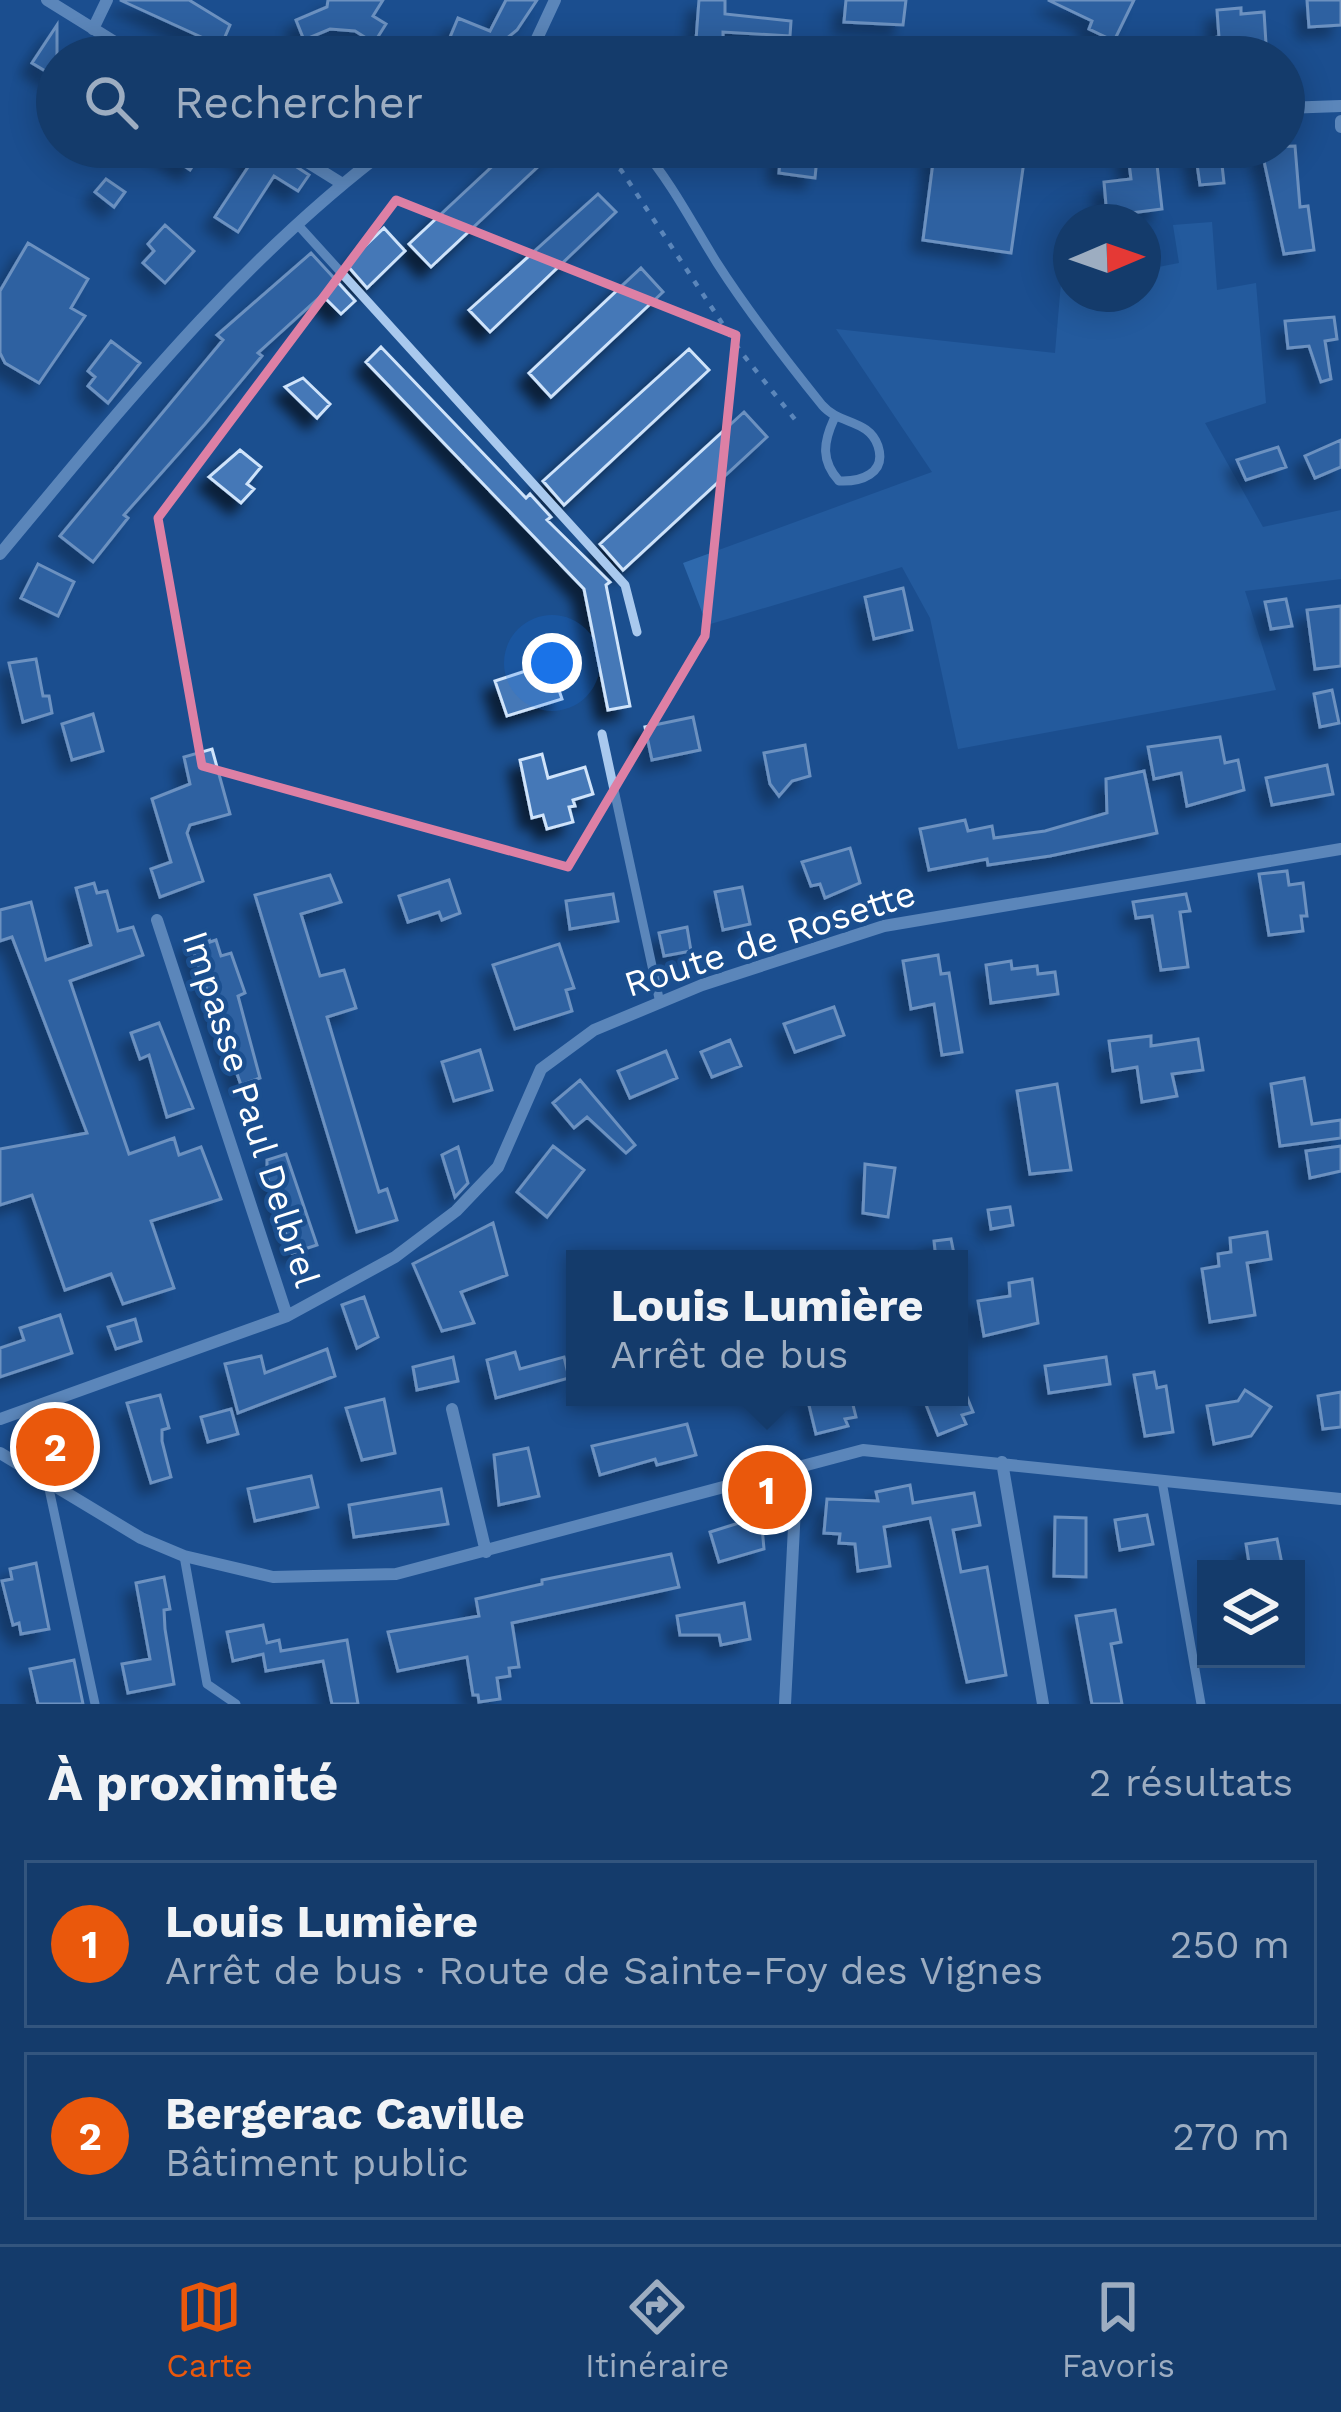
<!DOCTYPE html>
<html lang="fr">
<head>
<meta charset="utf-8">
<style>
  body { margin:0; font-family:"Work Sans",sans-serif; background:#1d4271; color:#f1f3f6 }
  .controls { position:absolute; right:36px; bottom:36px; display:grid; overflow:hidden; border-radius:0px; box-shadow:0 6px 30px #0003 }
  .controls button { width:108px; height:108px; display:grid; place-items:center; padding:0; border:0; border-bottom:3px solid #33557e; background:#143b6b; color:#f1f3f6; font:60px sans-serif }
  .compass { position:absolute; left:1053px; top:204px; width:108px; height:108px; border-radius:50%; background:#143b6b; box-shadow:0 6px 30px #0003; rotate:88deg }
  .you { position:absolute; left:552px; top:663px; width:42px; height:42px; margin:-30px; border:9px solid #fff; border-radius:50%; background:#1a73e8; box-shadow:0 0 0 18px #1a73e833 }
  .badge { display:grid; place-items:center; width:78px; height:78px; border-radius:50%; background:#ea580c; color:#fff; font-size:39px; font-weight:700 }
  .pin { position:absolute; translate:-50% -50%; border:6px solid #fff; box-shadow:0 3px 12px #0006 }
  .popup { position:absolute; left:566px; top:1250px; width:402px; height:156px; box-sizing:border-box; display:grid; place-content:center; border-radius:0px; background:#143b6b; filter:drop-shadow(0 3px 9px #0005); font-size:39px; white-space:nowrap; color:#9dadc1 }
  .popup b { font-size:45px; color:#f1f3f6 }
  .popup::after { content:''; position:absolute; left:50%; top:100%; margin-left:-24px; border:24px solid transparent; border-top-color:#143b6b }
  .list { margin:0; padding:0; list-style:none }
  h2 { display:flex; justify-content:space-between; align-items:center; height:156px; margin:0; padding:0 48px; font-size:51px }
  h2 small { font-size:39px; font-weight:400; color:#9dadc1 }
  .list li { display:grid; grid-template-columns:78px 1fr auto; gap:36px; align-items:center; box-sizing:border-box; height:168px; margin:0 24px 24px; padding:0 24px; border:3px solid #33557e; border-radius:0px }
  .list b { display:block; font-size:45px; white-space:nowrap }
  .list p { margin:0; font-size:39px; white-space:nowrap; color:#9dadc1 }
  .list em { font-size:39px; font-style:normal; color:#9dadc1 }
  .icon { flex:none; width:66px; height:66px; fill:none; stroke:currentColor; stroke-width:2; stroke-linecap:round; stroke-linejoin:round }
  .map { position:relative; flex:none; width:1341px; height:1704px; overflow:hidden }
  .search { position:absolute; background:#143b6b; box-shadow:0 6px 30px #0003; left:36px; right:36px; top:36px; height:132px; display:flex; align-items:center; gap:30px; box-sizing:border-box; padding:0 42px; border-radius:66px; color:#9dadc1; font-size:45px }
  .sheet { height:540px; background:#143b6b }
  nav { display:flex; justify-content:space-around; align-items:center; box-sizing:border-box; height:168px; border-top:3px solid #33557e; background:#143b6b; font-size:33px; color:#9dadc1 }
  nav a { display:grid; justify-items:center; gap:6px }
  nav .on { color:#ea580c }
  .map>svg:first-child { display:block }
  .green { fill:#2e69ad }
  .building { fill:#4478b7; stroke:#cfe3fa; stroke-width:3; filter:url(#shadow) }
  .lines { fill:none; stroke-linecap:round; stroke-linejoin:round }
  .path { stroke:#a9c9ee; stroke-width:4.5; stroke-dasharray:6 9; stroke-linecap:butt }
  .lane { stroke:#a9c9ee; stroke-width:9 }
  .street { stroke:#a9c9ee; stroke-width:12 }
  .marked { fill:none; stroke:#dd80a5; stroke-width:9; stroke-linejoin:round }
  .labels { text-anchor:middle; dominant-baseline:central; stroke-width:9; stroke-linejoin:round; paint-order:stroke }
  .street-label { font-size:36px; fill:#fff; stroke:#1b4f8f }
</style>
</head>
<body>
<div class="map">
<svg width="1341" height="1704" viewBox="0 0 1341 1704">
  <defs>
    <filter id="shadow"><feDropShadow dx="-11" dy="11" stdDeviation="6" flood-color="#0009"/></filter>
  </defs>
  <rect width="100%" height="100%" fill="#1b4f8f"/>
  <path class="green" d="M1212,222L1217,290L1256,283L1266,403L1205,423L1263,527L1341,510V579L1245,591L1276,690L958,749L930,618L902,567L707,625L683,563L932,472L836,329L1055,353L1061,283L1071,282V294H1143V270L1179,263L1173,225Z"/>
  <path class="building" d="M120,0H189L230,25L221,46Z
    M328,0H383L373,16L386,24L374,43L355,31L330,29L304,40L296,20L327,7Z
    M506,0H537L517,30L484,57L446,47L458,18L490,31Z
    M699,0H725V14L791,21L790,36L723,32V42L696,40Z
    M846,0H906L903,25L844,22Z
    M1048,0H1134L1114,41L1089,29L1092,21Z
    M1307,0H1341V25L1309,27Z
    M1241,8V14L1264,12L1266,44L1223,48L1224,57H1206L1204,39L1219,37L1217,10Z
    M57,25V78L32,63Z
    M1295,146L1300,207L1308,206L1314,250L1284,254L1261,147Z
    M157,147H205L190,170Z
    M231,147H266L309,175L298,191L274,176L238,232L215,217L252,161Z
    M513,147H559L431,267L409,244Z
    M781,147H818L815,178L779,173Z
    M935,147H1026L1011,253L923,240Z
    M1127,147H1155L1162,209L1107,216L1104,182L1131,179Z
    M1220,147L1224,183L1200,185L1195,150Z
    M106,179L125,192L114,207L95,192Z
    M598,194L616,212L490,332L469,310Z
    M165,225L194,251L165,283L143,263L154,251L148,244Z
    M384,228L405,251L367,288L346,264Z
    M28,243L88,279L71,308L85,316L39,383L5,363L0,353V291Z
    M311,253L355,301L341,314L322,295L258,353L262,356L205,424L124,515L128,518L93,562L60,536L223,340L217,335Z
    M641,268L663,292L551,397L529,373Z
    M1334,317L1337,339L1325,341L1331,379L1321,382L1309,346L1288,348L1285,321Z
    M111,341L140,363L108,403L88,386L95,377L88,371Z
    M381,347L526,498L530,494L551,517L547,520L610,582L606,585L630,706L608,710L584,589L366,362Z
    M689,349L709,370L564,505L543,481Z
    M303,378L330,404L317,418L285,387Z
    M744,412L767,437L623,570L600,544Z
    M1341,440V467L1315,478L1305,456Z
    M1278,447L1286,467L1246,480L1237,460Z
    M240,450L261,467L247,484L254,489L241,503L209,477Z
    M38,564L74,582L58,616L21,598Z
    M903,588L912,630L874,639L865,597Z
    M1286,599L1292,626L1271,629L1265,602Z
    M1341,606V666L1315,669L1307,610Z
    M36,659L43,696H49L52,713L23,722L9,663Z
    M550,663L562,699L507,716L495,681Z
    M1332,690L1339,723L1320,727L1314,694Z
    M93,714L103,751L72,760L62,724Z
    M693,717L700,750L652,760L645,727Z
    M1220,737L1225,763L1238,760L1244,790L1187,806L1181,773L1154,779L1148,747Z
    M805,745L810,776L792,781L779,796L770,784L764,753Z
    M212,749L230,814L190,825L187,833L203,881L160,897L151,869L171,862L152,799L190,784L184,757Z
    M542,754L548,778L585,767L593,794L573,800L575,806L569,807L573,822L547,829L543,815L532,818L520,760Z
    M1327,765L1333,794L1272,805L1266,778Z
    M1144,771L1157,833L1050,856L988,865L987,859L929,870L920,829L965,820L968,831L992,826L994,838L1045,831L1107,813L1106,779Z
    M850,848L860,883L825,898L820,884L811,886L802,862Z
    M1287,871L1289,885L1303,883L1307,916H1301L1303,931L1269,935L1259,874Z
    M330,875L341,902L301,914L320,976L344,970L356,1008L327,1017L379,1192L387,1189L397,1220L357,1232L255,895Z
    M449,880L460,913L442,920L439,912L408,922L399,896Z
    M94,883L97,893L107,891L118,931L133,927L143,955L70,981L129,1154L174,1138L179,1155L201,1147L221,1199L151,1221L174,1288L123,1304L111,1274L65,1290L32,1195L0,1205V1149L87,1133L12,937L0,941V910L31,902L46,960L91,945L76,888Z
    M742,887L750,924L723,930L715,892Z
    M613,894L618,921L570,929L566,901Z
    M1186,894L1190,911L1180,912L1188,967L1161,970L1152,916L1136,918L1133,902Z
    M687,927L691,951L664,956L659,933Z
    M208,936L210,942L216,940L221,956L231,953L245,993L238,996L260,1078L241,1085L190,942Z
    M559,944L574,988L566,990L572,1011L515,1029L493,965Z
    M938,955L941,974L949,973L962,1052L942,1055L934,1004L911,1009L903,961Z
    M1011,961L1012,969L1037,966L1038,974L1055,972L1058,994L991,1003L986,965Z
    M834,1007L844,1035L795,1052L784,1024Z
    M159,1023L193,1108L167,1117L149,1055L140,1059L131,1033Z
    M1151,1036V1046L1198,1039L1203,1070L1172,1074L1177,1096L1142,1102L1137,1067L1113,1071L1109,1041Z
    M730,1040L741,1066L712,1077L701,1052Z
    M480,1050L492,1090L454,1101L442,1062Z
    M666,1051L677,1078L630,1098L618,1071Z
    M1304,1078L1312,1124L1341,1120V1138L1280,1146L1271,1084Z
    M580,1080L635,1145L626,1153L587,1117L574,1128L553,1103Z
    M1057,1084L1071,1170L1030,1174L1017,1091Z
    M553,1146L584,1170L547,1217L517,1192Z
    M1341,1146V1171L1310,1178L1306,1151Z
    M458,1147L468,1183L455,1197L442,1155Z
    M286,1154L317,1245L292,1253L267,1176V1160Z
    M865,1164L895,1168L888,1217L863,1213Z
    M1010,1207L1013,1225L991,1229L988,1210Z
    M493,1223L507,1275L461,1292L474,1323L442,1331L413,1264Z
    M1267,1232L1271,1259L1247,1263L1255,1315L1210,1322L1202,1269L1219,1266L1218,1254L1231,1252L1230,1238Z
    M951,1239L955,1259H936L934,1241Z
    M1032,1279L1038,1323L984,1336L978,1301L1010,1296L1009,1283Z
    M364,1297L378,1337L357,1348L342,1305Z
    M60,1315L72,1353L0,1377V1348L24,1340L20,1328Z
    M135,1319L141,1341L116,1349L108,1327Z
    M327,1349L335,1376L238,1413L225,1364L261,1356L265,1373Z
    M515,1352L520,1369L564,1357L569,1378L496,1398L487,1360Z
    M453,1357L458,1381L417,1390L413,1367Z
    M1106,1357L1110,1384L1049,1393L1045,1366Z
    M1154,1372L1157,1388L1166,1386L1173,1432L1145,1436L1134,1375Z
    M1245,1390L1271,1407L1251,1436L1214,1444L1207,1406L1238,1401Z
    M1341,1392V1427L1323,1429L1318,1396Z
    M160,1395L169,1428L162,1430V1441L171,1477L151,1483L127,1403Z
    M807,1397H851L856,1417L845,1419L848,1426L816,1434Z
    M923,1397H967L973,1412L962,1415L966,1424L938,1435Z
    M384,1399L395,1453L362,1460L346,1408Z
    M231,1409L238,1434L208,1442L201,1417Z
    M34,1424L75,1432L85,1467L44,1461V1454L30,1452Z
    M687,1424L696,1455L657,1465L655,1459L600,1475L592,1446Z
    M528,1448L539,1496L499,1505L494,1455Z
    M311,1476L318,1507L255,1521L248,1489Z
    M910,1485L913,1503L974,1493L980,1525L953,1530L961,1572L987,1567L1006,1675L967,1682L930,1518L884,1527L890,1566L858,1571L855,1544L839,1543L840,1534L824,1533L827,1499L878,1501L876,1492Z
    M441,1489L448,1524L354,1537L349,1505Z
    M1147,1515L1153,1544L1120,1550L1115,1520Z
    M761,1516L764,1549L719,1562L710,1532Z
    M1055,1517L1086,1518V1577L1054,1576Z
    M1277,1539L1283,1569H1250L1246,1544Z
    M671,1554L679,1587L512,1623L519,1667L509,1668L510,1676L497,1678L500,1699L479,1702L478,1695H473L467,1657L398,1671L388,1632L479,1616L476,1599L542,1584V1580Z
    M36,1563L49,1629L21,1634L19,1623L13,1625L2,1581L12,1579L10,1569Z
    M164,1577L170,1609L164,1610L165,1629L174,1684L128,1693L122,1664L150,1659L136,1583Z
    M744,1603L750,1639L721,1645L719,1635H680L677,1616Z
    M1115,1610L1121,1642L1111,1644L1122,1704H1092L1076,1616Z
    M263,1625L267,1643L279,1640L281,1651L347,1640L358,1704H332L323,1661L266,1671L263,1654L233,1661L227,1632Z
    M74,1660L83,1704H38L30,1669Z"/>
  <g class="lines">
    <path class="path" d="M580,147L621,170L741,352L797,422"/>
    <path class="lane" d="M641,147C672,183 692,223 717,263C749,313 785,359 822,405C839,425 869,419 878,446C887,474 860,482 839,481C821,461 823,443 834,419
      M298,225L625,585L637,632
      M602,734L660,1003
      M1162,1481L1201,1704
      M48,1484L95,1704
      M184,1556L207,1684L236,1704"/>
    <path class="street" d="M47,0L139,57
      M93,29L107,0
      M534,45L718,57
      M534,45L555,0
      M514,57L534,45
      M1284,108L1341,106
      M1341,121V127
      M283,147L341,183
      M0,554C121,409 238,261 390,147
      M157,920L287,1316
      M452,1409L486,1552
      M0,1419L287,1316L395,1257L456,1211L498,1167L541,1069L594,1030L702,985L884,926L1341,849
      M0,1453L141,1538L184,1556L273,1577L396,1574L863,1450L1341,1499
      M1002,1462L1043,1704
      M785,1704L797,1468"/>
  </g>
  <path d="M0 0H1341V1704H0ZM396,200L736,335L705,636L568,867L202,766L158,518Z" fill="#1b4f8f" fill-opacity=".55" fill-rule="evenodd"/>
  <path class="marked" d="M396,200L736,335L705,636L568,867L202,766L158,518Z"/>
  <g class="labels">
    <g class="street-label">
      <text transform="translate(770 939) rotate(-18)">Route de Rosette</text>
      <text transform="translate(251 1109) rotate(72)">Impasse Paul Delbrel</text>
    </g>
  </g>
</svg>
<div class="controls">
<button><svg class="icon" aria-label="layers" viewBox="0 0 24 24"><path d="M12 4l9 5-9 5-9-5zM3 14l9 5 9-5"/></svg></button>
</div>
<svg class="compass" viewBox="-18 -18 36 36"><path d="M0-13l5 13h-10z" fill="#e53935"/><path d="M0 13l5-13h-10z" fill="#9dadc1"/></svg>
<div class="you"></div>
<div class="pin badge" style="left:767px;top:1490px">1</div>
<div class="popup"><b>Louis Lumière</b>Arrêt de bus</div>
<div class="pin badge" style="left:55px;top:1447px">2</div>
<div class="search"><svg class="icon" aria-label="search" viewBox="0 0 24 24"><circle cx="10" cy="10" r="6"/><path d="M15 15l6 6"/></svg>Rechercher</div>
</div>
<section class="sheet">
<h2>À proximité<small>2 résultats</small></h2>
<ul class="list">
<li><span class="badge">1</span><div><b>Louis Lumière</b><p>Arrêt de bus · Route de Sainte-Foy des Vignes</p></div><em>250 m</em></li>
<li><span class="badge">2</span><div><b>Bergerac Caville</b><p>Bâtiment public</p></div><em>270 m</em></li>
</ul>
</section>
<nav>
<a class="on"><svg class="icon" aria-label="map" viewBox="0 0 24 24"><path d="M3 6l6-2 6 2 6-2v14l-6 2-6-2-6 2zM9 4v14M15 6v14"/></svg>Carte</a>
<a><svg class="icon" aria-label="directions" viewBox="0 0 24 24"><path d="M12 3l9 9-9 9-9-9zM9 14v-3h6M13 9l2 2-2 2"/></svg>Itinéraire</a>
<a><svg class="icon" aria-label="saved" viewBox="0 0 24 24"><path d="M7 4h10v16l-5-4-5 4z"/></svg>Favoris</a>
</nav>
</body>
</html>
